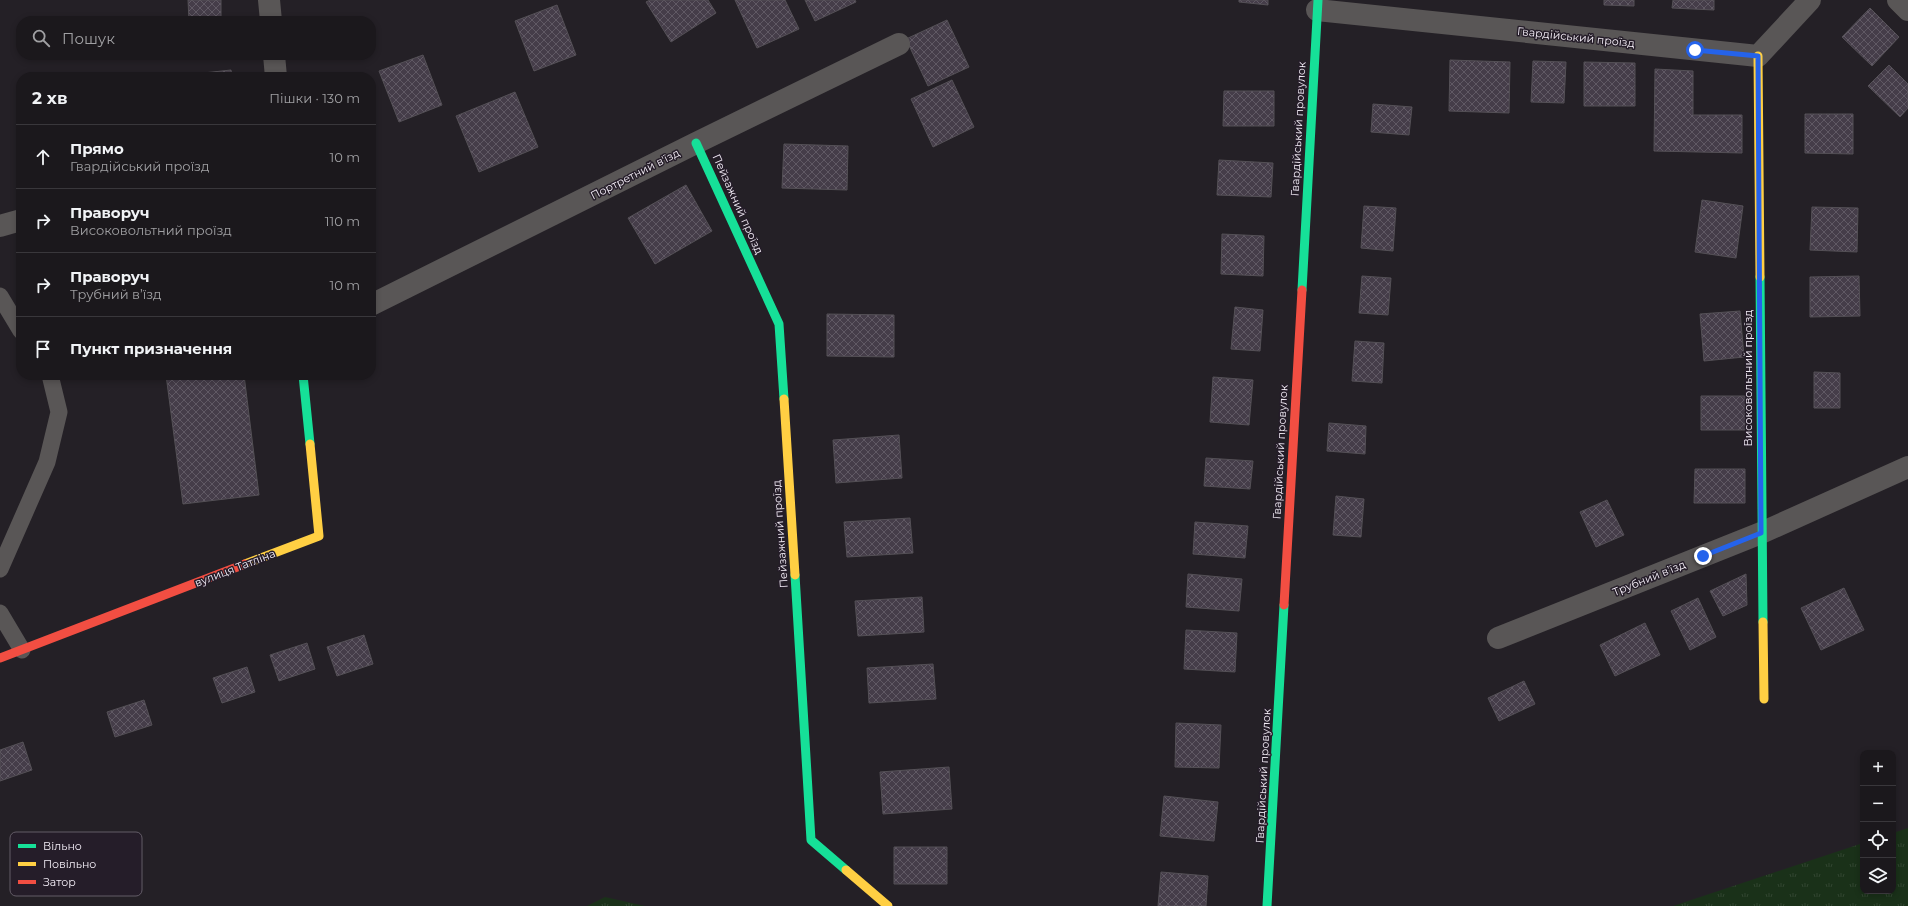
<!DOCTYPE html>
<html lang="uk">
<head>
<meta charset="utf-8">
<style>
  body { margin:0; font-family:Montserrat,sans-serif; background:#242125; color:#f1f3f6 }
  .controls { position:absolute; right:12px; bottom:12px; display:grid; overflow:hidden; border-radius:8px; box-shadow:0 2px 6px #0003 }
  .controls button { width:36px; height:36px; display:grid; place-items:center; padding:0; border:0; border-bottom:1px solid #39373b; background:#1b181c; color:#f1f3f6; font:20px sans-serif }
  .stop { position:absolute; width:12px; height:12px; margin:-9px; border:3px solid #2563eb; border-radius:50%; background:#fff }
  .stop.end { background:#2563eb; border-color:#fff; box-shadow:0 1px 4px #0008 }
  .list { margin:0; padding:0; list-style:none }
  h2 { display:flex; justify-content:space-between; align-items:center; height:52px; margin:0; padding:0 16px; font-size:17px }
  h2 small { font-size:13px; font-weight:400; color:#a0a0a3 }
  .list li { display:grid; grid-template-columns:26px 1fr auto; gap:12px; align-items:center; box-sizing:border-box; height:64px; padding:0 16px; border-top:1px solid #39373b }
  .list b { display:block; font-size:15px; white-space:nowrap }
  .list p { margin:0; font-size:13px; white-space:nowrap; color:#a0a0a3 }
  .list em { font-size:13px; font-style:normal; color:#a0a0a3 }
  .icon { flex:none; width:22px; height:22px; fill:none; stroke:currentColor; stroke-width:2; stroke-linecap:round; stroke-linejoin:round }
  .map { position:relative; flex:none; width:1908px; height:906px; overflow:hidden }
  .search { position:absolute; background:#1b181c; box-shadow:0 2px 6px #0003; left:16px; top:16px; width:360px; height:44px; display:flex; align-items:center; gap:10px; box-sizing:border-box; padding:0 14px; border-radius:16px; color:#a0a0a3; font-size:15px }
  .panel { position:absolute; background:#1b181c; box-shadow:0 2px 6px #0003; left:16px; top:72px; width:360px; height:308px; border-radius:16px }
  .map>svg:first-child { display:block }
  .grass { fill:url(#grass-tufts) }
  .building { fill:url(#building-cross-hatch); stroke:#545056 }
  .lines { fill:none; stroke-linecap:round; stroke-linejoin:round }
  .lane { stroke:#595656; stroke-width:17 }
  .street { stroke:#595656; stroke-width:22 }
  .fast { stroke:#16e098; stroke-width:9 }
  .slow { stroke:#ffcf43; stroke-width:9 }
  .jam { stroke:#f24e42; stroke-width:9 }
  .route { stroke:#2563eb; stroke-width:5 }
  .labels { text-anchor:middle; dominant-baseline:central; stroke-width:3; stroke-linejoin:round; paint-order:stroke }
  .street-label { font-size:11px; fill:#f5eff8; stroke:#251d29 }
  .key { fill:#251d29; stroke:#635c67; stroke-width:1 }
  .key-label { font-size:11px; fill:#f5eff8 }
</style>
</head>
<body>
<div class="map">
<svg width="1908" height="906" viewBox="0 0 1908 906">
  <defs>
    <pattern id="grass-tufts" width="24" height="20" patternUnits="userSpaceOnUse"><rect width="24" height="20" fill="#1a3119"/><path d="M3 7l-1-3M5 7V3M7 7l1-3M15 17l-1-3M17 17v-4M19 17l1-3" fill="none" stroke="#314530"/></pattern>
    <pattern id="building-cross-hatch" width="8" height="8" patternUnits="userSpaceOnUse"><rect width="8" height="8" fill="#453d49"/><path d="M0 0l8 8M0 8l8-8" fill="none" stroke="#605964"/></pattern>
  </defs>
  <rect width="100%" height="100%" fill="#242026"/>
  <path class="grass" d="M1908,828V906H1673L1863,843V891H1893V833Z
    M605,897L645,906H587Z"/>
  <path class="building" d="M188,0H221V21H189Z
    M650,0H708L716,13L671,42L646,2Z
    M735,0H785L799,29L757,48Z
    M805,0H855L856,2L815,21Z
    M1239,0H1268V5L1239,2Z
    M1604,0H1634V6L1604,5Z
    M1673,0H1714V10L1672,8Z
    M557,5L576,55L534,71L515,21Z
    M1870,8L1899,37L1872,66L1842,37Z
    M947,20L969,67L928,86L906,39Z
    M423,55L442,105L399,122L379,71Z
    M1450,60L1510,62L1509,113L1449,111Z
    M1533,61L1566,62L1564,103L1531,102Z
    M1584,62L1635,63V106H1584Z
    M1889,65L1908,84V108L1900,117L1868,86Z
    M1655,69L1693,71V115H1742V153L1654,151Z
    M231,70L232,77H194V74Z
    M952,80L974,127L933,147L911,99Z
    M1224,91H1274V126H1223Z
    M515,92L538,147L479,172L456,116Z
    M1373,104L1412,107L1409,135L1371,132Z
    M1805,114H1853V154L1805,153Z
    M784,144L848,146L847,190L782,188Z
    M1219,160L1273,163L1271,197L1217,195Z
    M686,185L712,231L655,264L628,218Z
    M1702,200L1743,206L1736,258L1695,252Z
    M1364,206L1396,208L1393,251L1361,248Z
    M1812,207L1858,208L1857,252L1810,250Z
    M1222,234L1264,236L1263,276L1221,274Z
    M1362,276L1391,278L1388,315L1359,313Z
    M1859,276L1860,316L1810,317V277Z
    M1235,307L1263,310L1260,351L1231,349Z
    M1740,311L1744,357L1704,361L1700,314Z
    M827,314L894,315V357L827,356Z
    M1355,341L1384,343L1382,383L1352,381Z
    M1814,372L1840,373V408H1814Z
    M166,375H244L259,495L183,504Z
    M1213,377L1253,380L1249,425L1210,422Z
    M1701,396H1745V430H1701Z
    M1329,423L1366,426L1365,454L1327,451Z
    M899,435L902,478L836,483L833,440Z
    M1206,458L1253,461L1250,489L1204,486Z
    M1695,469H1745V503H1694Z
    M1336,496L1364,499L1361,537L1333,535Z
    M1607,500L1624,535L1596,547L1580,512Z
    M910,518L913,553L847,557L844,522Z
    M1195,522L1248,526L1245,558L1193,554Z
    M1188,574L1242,579L1239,611L1186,607Z
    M1746,574L1747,605L1723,616L1710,591Z
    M1844,588L1864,630L1821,650L1801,608Z
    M922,597L924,632L858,636L855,601Z
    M1698,598L1716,637L1690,650L1671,611Z
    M1645,623L1660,655L1615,676L1600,645Z
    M1186,630L1237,633L1235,672L1184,669Z
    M364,635L373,664L337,676L327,647Z
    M307,643L315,669L279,681L270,655Z
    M933,664L936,699L869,703L867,668Z
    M247,667L255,692L222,703L213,678Z
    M1524,681L1535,704L1499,721L1488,698Z
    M144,700L152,725L115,737L107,712Z
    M1176,723L1221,725L1219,768L1175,767Z
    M23,742L32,770L0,781V750Z
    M949,767L952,809L883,814L880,772Z
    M1164,796L1218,802L1214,841L1160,836Z
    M894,847H947V884H894Z
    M1161,872L1208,876L1206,906H1158Z"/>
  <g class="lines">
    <path class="lane" d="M0,296L21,331
      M0,569L47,462L59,412L50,375
      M0,613L22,650"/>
    <path class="street" d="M269,0L271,21
      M1898,0L1908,10
      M1317,10L1758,56L1810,0
      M274,55L276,77
      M0,226L21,220
      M371,305L696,143L899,44
      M1498,638L1761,533L1908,467"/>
    <path class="fast" d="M696,143L779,324L784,399
      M1760,277L1763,622
      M1302,290L1318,0
      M303,375L310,444
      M795,575L811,840L846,870
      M1267,906L1284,605"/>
    <path class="slow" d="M1758,56L1760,277
      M784,399L795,575
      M245,564L319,536L310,444
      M1763,622L1764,699
      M846,870L888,906"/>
    <path class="jam" d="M1284,605L1302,290
      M0,658L245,564"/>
  </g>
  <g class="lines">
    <path class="route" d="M1695,50L1758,56L1761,533L1703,556"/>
  </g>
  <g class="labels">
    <g class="street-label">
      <text transform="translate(1576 37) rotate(6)">Гвардійський проїзд</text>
      <text transform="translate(1298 129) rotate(-87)">Гвардійський провулок</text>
      <text transform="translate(635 174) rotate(-27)">Портретний в'їзд</text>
      <text transform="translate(738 204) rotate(66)">Пейзажний проїзд</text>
      <text transform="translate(1748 378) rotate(-90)">Високовольтний проїзд</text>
      <text transform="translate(1280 452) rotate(-87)">Гвардійський провулок</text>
      <text transform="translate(780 534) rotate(-94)">Пейзажний проїзд</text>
      <text transform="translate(235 568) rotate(-21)">вулиця Татліна</text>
      <text transform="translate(1649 578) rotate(-22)">Трубний в’їзд</text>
      <text transform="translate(1263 776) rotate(-87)">Гвардійський провулок</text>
    </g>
  </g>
  <rect x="10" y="832" width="132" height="64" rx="6" class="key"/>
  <rect x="18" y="844" width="18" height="4" fill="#16e098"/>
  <rect x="18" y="862" width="18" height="4" fill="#ffcf43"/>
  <rect x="18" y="880" width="18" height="4" fill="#f24e42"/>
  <g class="key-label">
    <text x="43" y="850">Вільно</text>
    <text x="43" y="868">Повільно</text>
    <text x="43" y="886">Затор</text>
  </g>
</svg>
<div class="controls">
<button>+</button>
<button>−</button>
<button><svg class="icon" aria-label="locate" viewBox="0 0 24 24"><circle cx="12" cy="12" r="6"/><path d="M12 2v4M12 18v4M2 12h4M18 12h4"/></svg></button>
<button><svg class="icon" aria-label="layers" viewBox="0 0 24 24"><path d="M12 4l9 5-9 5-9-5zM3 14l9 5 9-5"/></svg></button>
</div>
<div class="stop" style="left:1695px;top:50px"></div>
<div class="stop end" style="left:1703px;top:556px"></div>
<div class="search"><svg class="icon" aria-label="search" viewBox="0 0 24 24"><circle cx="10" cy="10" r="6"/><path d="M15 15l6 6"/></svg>Пошук</div>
<section class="panel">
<h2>2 хв<small>Пішки · 130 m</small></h2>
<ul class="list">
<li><svg class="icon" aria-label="ahead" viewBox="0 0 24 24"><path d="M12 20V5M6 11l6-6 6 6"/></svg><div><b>Прямо</b><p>Гвардійський проїзд</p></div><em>10 m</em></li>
<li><svg class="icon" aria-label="right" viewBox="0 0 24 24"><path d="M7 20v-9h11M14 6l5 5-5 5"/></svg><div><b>Праворуч</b><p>Високовольтний проїзд</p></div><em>110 m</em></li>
<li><svg class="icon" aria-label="right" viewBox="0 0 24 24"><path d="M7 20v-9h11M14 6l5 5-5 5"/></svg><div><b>Праворуч</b><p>Трубний в’їзд</p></div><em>10 m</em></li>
<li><svg class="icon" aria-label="arrive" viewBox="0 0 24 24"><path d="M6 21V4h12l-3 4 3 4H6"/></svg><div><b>Пункт призначення</b></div></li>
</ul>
</section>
</div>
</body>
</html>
